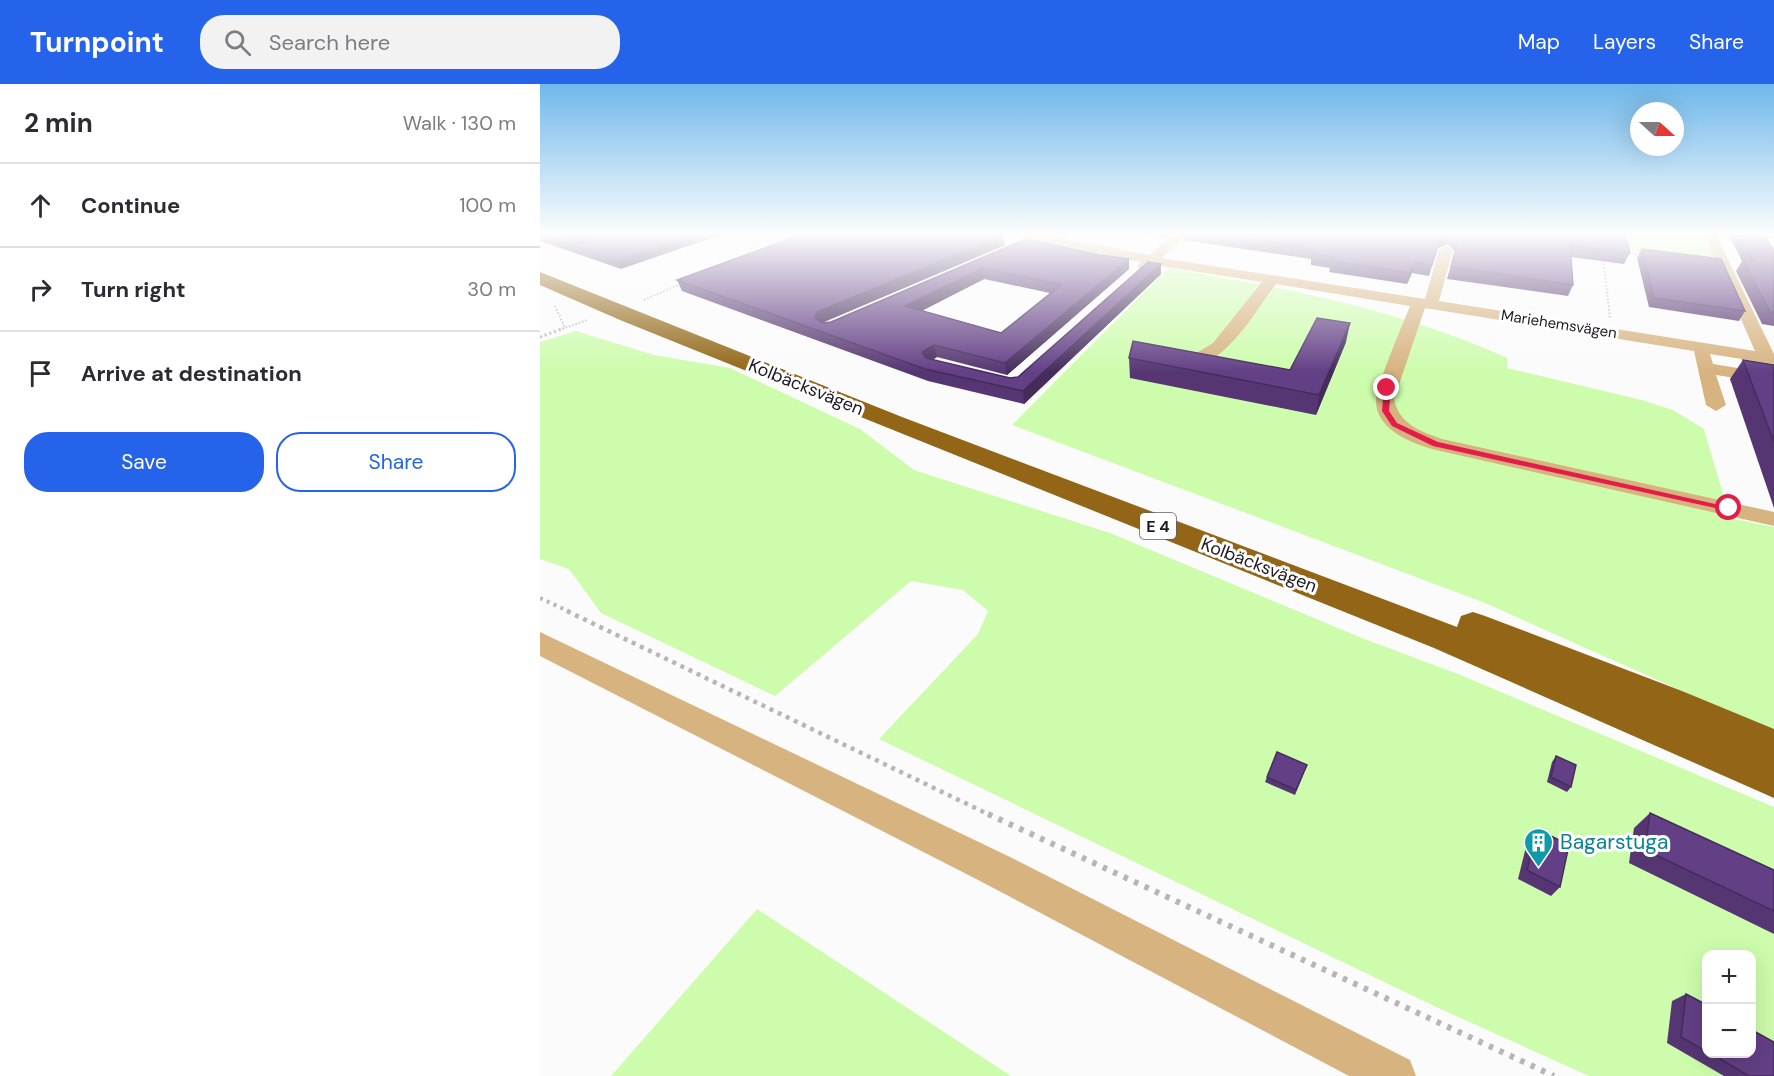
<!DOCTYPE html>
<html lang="en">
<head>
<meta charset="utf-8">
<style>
  body { margin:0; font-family:"DM Sans",sans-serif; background:#f2f2f3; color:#2b2b33 }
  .controls { position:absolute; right:18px; bottom:18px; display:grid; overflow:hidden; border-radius:12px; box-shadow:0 6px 24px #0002 }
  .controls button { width:54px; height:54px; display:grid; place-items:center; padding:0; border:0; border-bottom:2px solid #e1e1e2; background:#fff; color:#2b2b33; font:30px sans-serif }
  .compass { position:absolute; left:1090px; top:18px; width:54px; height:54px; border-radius:50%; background:#fff; box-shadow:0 6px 24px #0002; rotate:111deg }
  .stop { position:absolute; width:18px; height:18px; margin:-14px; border:4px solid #e11d48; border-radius:50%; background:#fff }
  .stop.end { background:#e11d48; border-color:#fff; box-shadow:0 2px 6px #0008 }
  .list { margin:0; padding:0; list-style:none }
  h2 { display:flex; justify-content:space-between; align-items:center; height:78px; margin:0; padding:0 24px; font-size:26px }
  h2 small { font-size:20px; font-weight:400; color:#7c7c81 }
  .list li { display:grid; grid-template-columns:39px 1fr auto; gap:18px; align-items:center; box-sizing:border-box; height:84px; padding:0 24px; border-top:2px solid #e1e1e2 }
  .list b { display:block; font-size:22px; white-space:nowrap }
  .list em { font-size:20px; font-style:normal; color:#7c7c81 }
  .actions { display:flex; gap:12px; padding:18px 24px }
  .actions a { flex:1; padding:14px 0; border:2px solid #2563eb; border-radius:24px; text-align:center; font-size:21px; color:#2563eb }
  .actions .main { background:#2563eb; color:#fff }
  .icon { flex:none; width:33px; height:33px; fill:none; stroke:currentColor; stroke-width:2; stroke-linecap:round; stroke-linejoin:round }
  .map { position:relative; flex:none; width:1234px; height:992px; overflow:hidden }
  header { display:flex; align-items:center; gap:36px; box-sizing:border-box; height:84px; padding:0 30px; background:#2563eb; color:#fff }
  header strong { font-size:28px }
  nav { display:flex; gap:33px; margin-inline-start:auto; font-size:21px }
  .search { width:420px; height:54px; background:#f2f2f3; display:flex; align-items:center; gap:15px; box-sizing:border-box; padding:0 21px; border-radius:24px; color:#7c7c81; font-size:22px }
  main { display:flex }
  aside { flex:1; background:#fff }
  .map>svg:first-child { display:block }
  .green { fill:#cdfcac; fill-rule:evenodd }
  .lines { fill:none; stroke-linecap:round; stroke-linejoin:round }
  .path-far4 { stroke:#b7b5b8; stroke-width:2; stroke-dasharray:1.5 2; stroke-linecap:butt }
  .path-far3 { stroke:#b7b5b8; stroke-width:3; stroke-dasharray:2 3; stroke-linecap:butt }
  .path-far2 { stroke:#b7b5b8; stroke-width:4; stroke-dasharray:3 4.5; stroke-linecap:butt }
  .path-far1 { stroke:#b7b5b8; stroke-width:4.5; stroke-dasharray:4 5; stroke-linecap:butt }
  .path { stroke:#b7b5b8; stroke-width:6; stroke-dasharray:4.5 7; stroke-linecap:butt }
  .minor { fill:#d7b380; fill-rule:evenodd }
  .highway { fill:#926616; fill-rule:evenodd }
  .wall { fill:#553672; fill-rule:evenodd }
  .shaded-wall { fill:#452c5d }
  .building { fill:#633f85; stroke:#452c5d; stroke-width:1.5; fill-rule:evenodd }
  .route { fill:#e11d48 }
  .labels { text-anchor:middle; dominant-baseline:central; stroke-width:6; stroke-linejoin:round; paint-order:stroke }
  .far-street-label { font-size:15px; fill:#1d1923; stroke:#fff }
  .shield { fill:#fff; stroke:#615e65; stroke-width:1.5 }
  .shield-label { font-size:16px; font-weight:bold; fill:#1d1923 }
  .street-label { font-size:18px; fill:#1d1923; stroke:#fff }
  .near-culture-label { font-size:21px; fill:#0d838f; stroke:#fff; text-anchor:start }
</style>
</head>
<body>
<header>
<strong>Turnpoint</strong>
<div class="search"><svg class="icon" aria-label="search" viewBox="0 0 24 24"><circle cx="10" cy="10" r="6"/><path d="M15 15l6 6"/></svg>Search here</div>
<nav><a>Map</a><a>Layers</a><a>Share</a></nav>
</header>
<main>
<aside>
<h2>2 min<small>Walk · 130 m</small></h2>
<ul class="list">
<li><svg class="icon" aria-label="ahead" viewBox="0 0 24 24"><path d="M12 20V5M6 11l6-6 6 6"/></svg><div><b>Continue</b></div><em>100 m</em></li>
<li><svg class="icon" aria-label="right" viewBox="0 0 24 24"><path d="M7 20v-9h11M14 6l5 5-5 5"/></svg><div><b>Turn right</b></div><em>30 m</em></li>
<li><svg class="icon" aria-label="arrive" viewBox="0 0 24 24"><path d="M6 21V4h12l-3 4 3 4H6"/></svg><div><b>Arrive at destination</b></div></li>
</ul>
<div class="actions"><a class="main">Save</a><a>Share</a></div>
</aside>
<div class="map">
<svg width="1234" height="992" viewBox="0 0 1234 992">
  <rect width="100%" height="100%" fill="#fbfbfb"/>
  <path class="green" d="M1081,149H1150L1165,156L1174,177L1085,166Z
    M628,184C744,204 859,225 967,274V284L1102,316L1133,326L1164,345L1190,434L1234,443V648L945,519L472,341Z
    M36,247L114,271L190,284L320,345L374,386L570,449L822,554L918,590L1234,723V992H1049L894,922L339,655L438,550L448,527L423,506L371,497L235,612L61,529L29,485L0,475V258ZM1166,870H1212V970H1166Z
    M217,825L471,992H71Z"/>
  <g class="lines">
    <path class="path-far4" d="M1222,152L1234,154
      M1085,169L1102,171
      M204,173L217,158L232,149
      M1063,173L1070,234
      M104,216L142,199
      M15,222L25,244
      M19,246L47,236"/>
    <path class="path-far3" d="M0,253L24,244"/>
    <path class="path-far2" d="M0,514L30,528"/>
    <path class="path-far1" d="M27,527L452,732"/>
    <path class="path" d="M448,730L1014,992"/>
    <path class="minor" d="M472,149H496L609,171L635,149H648L622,174L885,215L899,166L906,162L913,166L899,217L1215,267L1163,149H1175L1234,270V280L1170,270L1173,280L1234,290V300L1176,291L1186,321L1176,327L1166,321L1154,267L885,224L854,315C859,340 880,347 902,355L1234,428V442L896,366C873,360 836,346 836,317C836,302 863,240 870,222L736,200C711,232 681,294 631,282L628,278L631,274L655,270L673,259L722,198L615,181L604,187L597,183L601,178L478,153Z
      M0,548L468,772L870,976L876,992H809L442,798L0,572Z"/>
    <path class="highway" d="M0,188L362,333L917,543L921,532L933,528L945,532L1142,607L1234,645V714L894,564L80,236L0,201Z"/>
  </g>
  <path class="wall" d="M0,149H64L43,158L68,149L81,185L0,157Z
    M594,149H632L626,154Z
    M644,149H1085L1090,169L1084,180L1031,173L1033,201L1028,212L907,195L915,167L907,160L897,165L889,192L872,189L867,200L789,188L790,184L771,181V175L644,156Z
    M1188,149H1223L1234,167V242L1222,240L1196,187L1202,177Z
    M486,155L560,171L589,175V185L467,291L397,273L392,276L470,294L478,293L621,180V190L484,320L388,297L142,207L137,196L465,161L282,239H283L291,238ZM444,195L510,209L461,249L381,227Z
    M1102,165L1205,227L1199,237L1109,223L1097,174Z
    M806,258L776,331L590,294L589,274L750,286Z
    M1203,276L1234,281V424L1190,295Z
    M1016,672L1031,703L1027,708L1007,698L1012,678Z
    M767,681L755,711L725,698L727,693Z
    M1110,729L1234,786V850L1089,779L1094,744Z
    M997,745L1020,803L1011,812L978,795L988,755Z
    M1146,910L1167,921V969H1212L1234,992H1184L1127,959L1132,917Z"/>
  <path class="shaded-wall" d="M42,149H64L35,162L30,154Z
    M160,149H186L81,185L77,177Z
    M626,149H632L626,154Z
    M910,149L907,160L897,165L889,192L900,155Z
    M463,151L465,161L281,239L275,234L277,228Z
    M589,175V185L467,291L465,279Z
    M874,178L872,189L867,200L870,189Z
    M621,180V190L484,320L483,307Z
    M443,184L444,195L368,234L365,222Z
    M810,239L806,258L776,331L779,311Z
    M394,261L397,273L385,280L382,268Z"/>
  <path class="building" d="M0,149H42L30,154L40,159L68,149H160L77,177L0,150Z
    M266,149H454L463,151L277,228L275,234L283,239L291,238L486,155L560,171L589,175L465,279L394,261L382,268L386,274L470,294L478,293L608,178L621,180L483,307L385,285L137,196ZM443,184L521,201L461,249L365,222Z
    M668,149H1085L1090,169L1030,161L1033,201L911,183L918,156L910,149L900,155L892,181L874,178L870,189L791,177L794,173L772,170L776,165Z
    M1199,149H1223L1234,167V229L1230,228L1202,175L1214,177Z
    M1102,165L1181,175L1205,227L1114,214Z
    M777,234L810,239L779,311L589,274L593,257L750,286Z
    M1203,276L1234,281V358Z
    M737,668L767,681L756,706L727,693Z
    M1016,672L1036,681L1031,703L1011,693Z
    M1110,729L1234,786V827L1105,766Z
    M997,745L1029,761L1020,803L987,786Z
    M1146,910L1167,921V968L1141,953Z
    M1212,946L1234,958V992H1209L1170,969H1212Z"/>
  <linearGradient id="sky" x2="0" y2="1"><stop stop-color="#6fb8eb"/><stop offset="0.52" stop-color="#fdfdfd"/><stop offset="1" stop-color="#fdfdfd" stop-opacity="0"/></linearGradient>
  <rect width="1234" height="288" fill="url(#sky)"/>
  <path class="route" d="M847,302L851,304L849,327L857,339L898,358L1193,424L1189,427L893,362L852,342L842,327L844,304Z"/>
  <defs>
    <symbol id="building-pin" viewBox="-11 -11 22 30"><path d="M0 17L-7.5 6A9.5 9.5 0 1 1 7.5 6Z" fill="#0f9aa8" stroke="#fff"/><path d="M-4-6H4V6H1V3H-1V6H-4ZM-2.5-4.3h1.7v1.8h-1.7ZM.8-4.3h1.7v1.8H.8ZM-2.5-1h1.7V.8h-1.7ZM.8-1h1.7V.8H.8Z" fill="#fff"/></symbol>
  </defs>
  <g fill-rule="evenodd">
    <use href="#building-pin" x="982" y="742" width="33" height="45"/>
  </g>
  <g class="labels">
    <g class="far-street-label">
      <text transform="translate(1019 240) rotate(9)">Mariehemsvägen</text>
    </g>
    <rect class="shield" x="600" y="429" width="36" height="26" rx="4.5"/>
    <g class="shield-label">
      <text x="618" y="442">E 4</text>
    </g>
    <g class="street-label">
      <text transform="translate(266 303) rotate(22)">Kolbäcksvägen</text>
      <text transform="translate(719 481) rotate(21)">Kolbäcksvägen</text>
    </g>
    <g class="near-culture-label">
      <text x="1020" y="758">Bagarstuga</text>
    </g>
  </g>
</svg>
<div class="controls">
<button>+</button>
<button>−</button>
</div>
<svg class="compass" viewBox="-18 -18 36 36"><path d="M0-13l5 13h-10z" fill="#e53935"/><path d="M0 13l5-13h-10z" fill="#7c7c81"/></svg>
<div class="stop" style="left:1189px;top:424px"></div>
<div class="stop end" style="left:847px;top:304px"></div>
</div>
</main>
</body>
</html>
